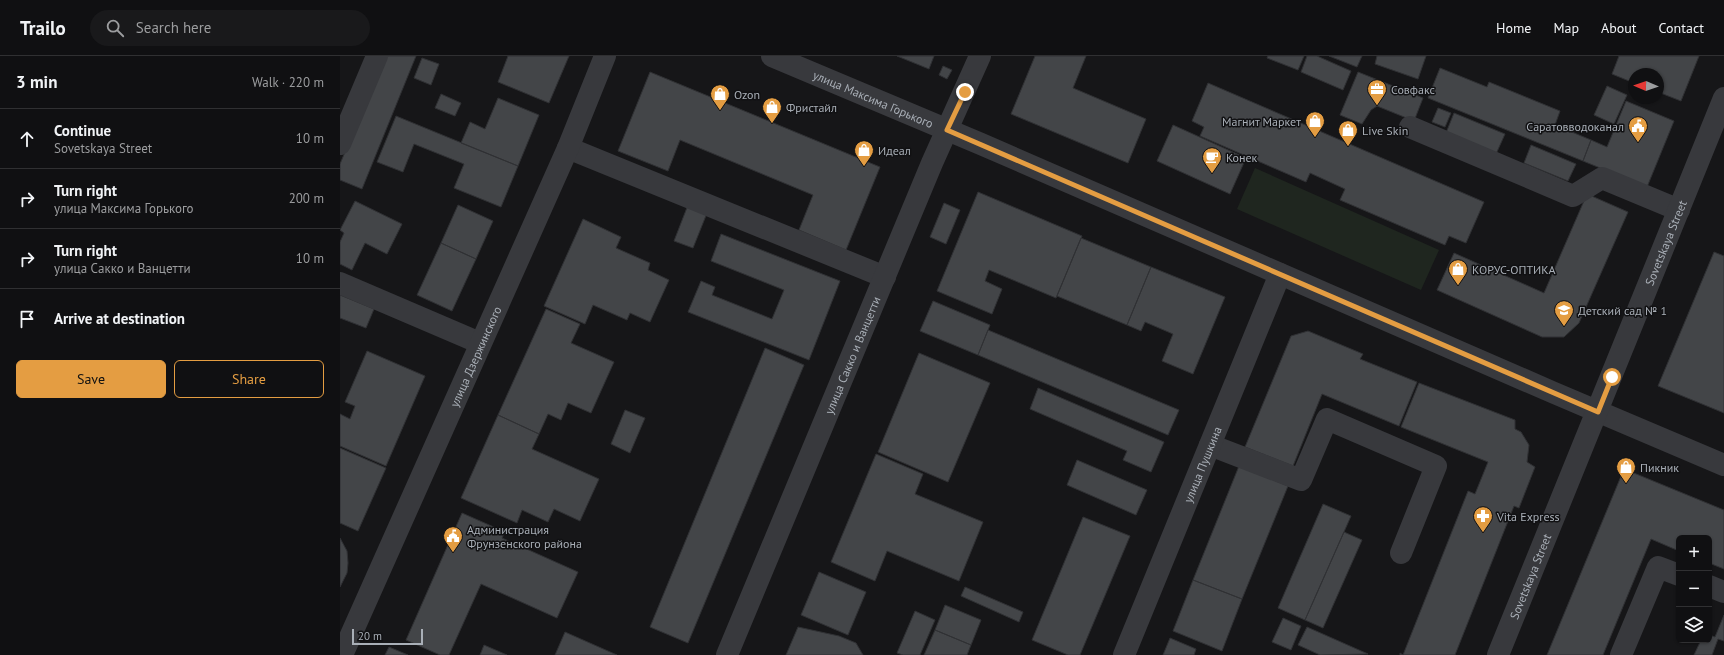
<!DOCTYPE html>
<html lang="en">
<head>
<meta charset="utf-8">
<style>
  body { margin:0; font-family:"PT Sans",sans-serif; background:#19191b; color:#f1f3f6 }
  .controls { position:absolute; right:12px; bottom:12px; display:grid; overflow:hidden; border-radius:6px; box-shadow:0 1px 3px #0004 }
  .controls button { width:36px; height:36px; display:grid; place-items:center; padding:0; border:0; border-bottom:1px solid #303032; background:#101012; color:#f1f3f6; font:20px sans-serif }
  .compass { position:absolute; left:1288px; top:12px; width:36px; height:36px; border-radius:50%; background:#101012; box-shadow:0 1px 3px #0004; rotate:272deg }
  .scale { position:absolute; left:12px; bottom:10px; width:71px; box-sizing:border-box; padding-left:4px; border:2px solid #a9afb7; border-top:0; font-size:11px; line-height:14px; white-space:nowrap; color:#a9afb7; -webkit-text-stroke:3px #111113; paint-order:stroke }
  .stop { position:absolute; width:12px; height:12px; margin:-9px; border:3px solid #e49d42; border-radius:50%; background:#fff }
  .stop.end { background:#e49d42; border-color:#fff; box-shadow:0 1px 4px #0008 }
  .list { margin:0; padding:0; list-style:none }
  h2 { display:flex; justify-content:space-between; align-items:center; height:52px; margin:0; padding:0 16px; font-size:17px }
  h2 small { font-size:13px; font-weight:400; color:#9c9d9f }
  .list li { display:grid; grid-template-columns:26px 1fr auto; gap:12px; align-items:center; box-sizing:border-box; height:60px; padding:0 16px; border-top:1px solid #303032 }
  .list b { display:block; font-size:15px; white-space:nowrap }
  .list p { margin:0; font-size:13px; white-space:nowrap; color:#9c9d9f }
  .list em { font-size:13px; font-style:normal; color:#9c9d9f }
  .actions { display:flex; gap:8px; padding:12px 16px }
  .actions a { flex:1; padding:9px 0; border:1px solid #e49d42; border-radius:6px; text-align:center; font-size:14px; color:#e49d42 }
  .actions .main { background:#e49d42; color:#111 }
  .icon { flex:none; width:22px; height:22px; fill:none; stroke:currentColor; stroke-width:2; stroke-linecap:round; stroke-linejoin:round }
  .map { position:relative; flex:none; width:1384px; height:599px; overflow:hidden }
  header { display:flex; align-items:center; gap:24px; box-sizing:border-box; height:56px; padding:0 20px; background:#101012; border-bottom:1px solid #303032 }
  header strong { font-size:19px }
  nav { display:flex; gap:22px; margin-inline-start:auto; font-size:14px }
  .search { width:280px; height:36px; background:#19191b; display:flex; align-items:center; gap:10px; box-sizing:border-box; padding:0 14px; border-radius:22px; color:#9c9d9f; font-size:15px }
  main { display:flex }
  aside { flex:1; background:#101012 }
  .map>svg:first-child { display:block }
  .green { fill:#1f261f }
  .building { fill:#434548; stroke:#303134 }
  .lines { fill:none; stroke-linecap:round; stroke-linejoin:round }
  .minor { stroke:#38393d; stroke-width:22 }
  .route { stroke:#e49d42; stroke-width:5 }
  .labels { text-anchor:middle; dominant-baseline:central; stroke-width:3; stroke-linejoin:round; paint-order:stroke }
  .poi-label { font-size:12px; fill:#a9afb7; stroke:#111113; text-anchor:start }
  .street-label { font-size:12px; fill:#a9afb7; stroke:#111113 }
</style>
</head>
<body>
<header>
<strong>Trailo</strong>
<div class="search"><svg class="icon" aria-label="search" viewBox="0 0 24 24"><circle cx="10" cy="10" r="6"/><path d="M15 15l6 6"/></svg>Search here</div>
<nav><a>Home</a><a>Map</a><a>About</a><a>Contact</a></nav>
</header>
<main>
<aside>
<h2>3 min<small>Walk · 220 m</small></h2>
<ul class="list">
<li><svg class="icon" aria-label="ahead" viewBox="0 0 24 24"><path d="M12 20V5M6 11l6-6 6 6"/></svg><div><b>Continue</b><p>Sovetskaya Street</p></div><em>10 m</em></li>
<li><svg class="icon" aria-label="right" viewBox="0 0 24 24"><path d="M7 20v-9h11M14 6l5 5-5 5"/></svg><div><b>Turn right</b><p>улица Максима Горького</p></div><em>200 m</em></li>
<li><svg class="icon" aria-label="right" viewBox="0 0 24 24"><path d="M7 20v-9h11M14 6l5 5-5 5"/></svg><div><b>Turn right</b><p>улица Сакко и Ванцетти</p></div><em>10 m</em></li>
<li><svg class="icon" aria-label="arrive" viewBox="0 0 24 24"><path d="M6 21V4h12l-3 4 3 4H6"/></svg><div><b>Arrive at destination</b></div></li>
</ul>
<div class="actions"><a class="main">Save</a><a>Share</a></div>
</aside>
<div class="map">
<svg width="1384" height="599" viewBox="0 0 1384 599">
  <rect width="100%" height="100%" fill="#161618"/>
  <path class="green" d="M915,112L1099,194L1081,234L897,153Z"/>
  <path class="building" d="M45,0H76L22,133L0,124V108Z
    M168,0H229L209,47L158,26Z
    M557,0H594L589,13Z
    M695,0H746L733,32L806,63L788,107L671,58Z
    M928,0H964L958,14L927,2Z
    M967,0H977L1011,15L1003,34L961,16Z
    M989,0H1022L1017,11Z
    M1037,0H1086L1078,23L1035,8Z
    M1279,0H1359L1341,45L1318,36V18H1294V27L1272,18Z
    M82,2L99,8L91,29L74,22Z
    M603,10L612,14L607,23L599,19Z
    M1100,12L1147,31L1149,26L1220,55L1215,69L1251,84L1243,105L1088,42Z
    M310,16L540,111L506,194L459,174L473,139L340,84L328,115L278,95Z
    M1018,16L1083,42L1074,65L1037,50L1031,54L1022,68L1000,59Z
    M868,27L1144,146L1126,187L1109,180L1105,189L1000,144L1005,133L970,117L966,126L860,80L864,71L852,65Z
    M1267,30L1287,39L1274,68L1254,59Z
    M101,38L121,47L115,60L95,52Z
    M158,42L199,59L178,110L121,87L130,66L145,73Z
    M1286,45L1334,65L1307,131L1243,105L1251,84L1267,91Z
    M1098,52L1111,57L1105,71L1092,66Z
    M1114,57L1165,78L1156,98L1106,77Z
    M56,60L178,110L161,151L114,132L124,108L74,88L63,116L37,106Z
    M833,69L906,102L890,138L817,105Z
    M1191,89L1236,108L1228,125L1184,107Z
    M638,136L742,180L716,242L649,214L645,225L662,233L652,258L597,235Z
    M1247,138L1288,156L1239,267L1224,281H1202L1097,234L1114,197L1204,237Z
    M15,145L62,168L47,198L25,187L12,214L0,208V186L4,177L0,174Z
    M604,147L620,154L606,188L590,181Z
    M118,149L153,165L136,203L101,187Z
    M348,149L367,157L353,192L334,185Z
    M243,163L281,181L276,192L310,207L308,214L329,224L310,266L290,257L287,264L253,249L245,268L204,250Z
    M381,178L500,225L469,304L348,256L361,225L375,231L372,239L432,263L444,234L371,205Z
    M741,182L811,211L787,269L717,240Z
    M101,187L136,203L112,255L77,239Z
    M1374,196L1384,200V357L1318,330Z
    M811,211L885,241L853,318L822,305L833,278L805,266L801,275L787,269Z
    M0,239L34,253L26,272L0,262Z
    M593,245L650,269L638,299L580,275Z
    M206,253L240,268L231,287L274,306L251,357L228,347L221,364L208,358L199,378L158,359Z
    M648,274L839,354L828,379L638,299Z
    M968,275L1023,298L1020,303L1077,326L1059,370L982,338L953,410L905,391L951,280Z
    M425,292L464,309L348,587L310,571Z
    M27,295L85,320L46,410L0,390V358L10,363L15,350L5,346Z
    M579,297L650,327L608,426L538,396Z
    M1079,327L1175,364V373L1181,376L1189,389L1187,406L1195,411L1179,452L1174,450L1115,599H1060V597L1063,599L1128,435L1135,438L1148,406L1061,371Z
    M698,332L824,386L811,416L783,404L787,395L690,353Z
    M285,354L305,362L290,397L271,388Z
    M158,359L199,378L192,393L259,423L240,465L214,453L208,466L182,454L177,467L121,442Z
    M0,392L46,412L18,475L0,467Z
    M536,398L583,418L575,438L643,466L619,525L547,495L535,525L491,506Z
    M737,404L807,434L796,459L727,429Z
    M899,410L948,430L902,543L853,524Z
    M1284,413L1384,454V513L1369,507V482H1339V495L1311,483L1263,599H1207Z
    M983,448L1011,460L965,564L938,552Z
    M122,457L165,476L162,482L238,516L217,562L141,528L109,599H100L66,584Z
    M743,461L790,480L740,599H728L692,584Z
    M1004,476L1022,484L983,572L965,564Z
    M0,482L7,495L8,507L7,517L0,531Z
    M479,516L526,536L508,579L461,559Z
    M853,524L902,543L882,595L833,575Z
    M625,531L683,556L679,566L621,540Z
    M605,549L641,564L631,589L595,574Z
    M575,555L595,564L580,599H563L557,597Z
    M1384,559V585L1378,583L1372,599H1354L1361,584H1369V579L1375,581Z
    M943,562L961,570L951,594L932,586Z
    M458,571L499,580L516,587L523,599H446Z
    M967,571L1028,598L980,599L958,589Z
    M595,574L631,589L627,599H584Z
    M225,576L277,599H215Z
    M830,582L856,593L854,599H823Z
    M144,589L167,599H140Z
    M49,591L68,599H45Z"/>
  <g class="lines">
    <g class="minor">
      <path id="s1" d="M432,0L641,88L1212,336L1384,409"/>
      <path d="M1070,71L1233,140L1262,122L1339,154"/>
      <path d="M0,88L37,0"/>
      <path d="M228,92L545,221"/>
      <path d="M0,227L140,287"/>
      <path d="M870,389L961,424L987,363L1096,410L1061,497"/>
      <path d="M1369,530L1384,536"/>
      <path id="s2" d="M2,599L228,92L265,0"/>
      <path id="s3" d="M387,599L592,107L640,0"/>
      <path id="s4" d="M784,599L940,218"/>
      <path id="s5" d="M1158,599L1384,42"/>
      <path d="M1281,599L1318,511L1339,519"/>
    </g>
  </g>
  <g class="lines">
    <path class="route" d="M625,36L607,74L1258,356L1272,321"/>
  </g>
  <defs>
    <symbol id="office-pin" viewBox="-11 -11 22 30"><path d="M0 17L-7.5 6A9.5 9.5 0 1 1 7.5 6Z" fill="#e49d42" stroke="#111113"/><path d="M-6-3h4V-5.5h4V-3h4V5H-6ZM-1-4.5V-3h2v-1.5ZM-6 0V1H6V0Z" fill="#fff"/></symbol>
    <symbol id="shop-pin" viewBox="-11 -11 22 30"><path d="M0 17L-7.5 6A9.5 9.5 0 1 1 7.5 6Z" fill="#e49d42" stroke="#111113"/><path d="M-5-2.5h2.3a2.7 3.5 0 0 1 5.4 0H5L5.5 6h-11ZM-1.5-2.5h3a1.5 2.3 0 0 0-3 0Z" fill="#fff"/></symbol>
    <symbol id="civic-pin" viewBox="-11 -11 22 30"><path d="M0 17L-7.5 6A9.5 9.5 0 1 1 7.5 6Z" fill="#e49d42" stroke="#111113"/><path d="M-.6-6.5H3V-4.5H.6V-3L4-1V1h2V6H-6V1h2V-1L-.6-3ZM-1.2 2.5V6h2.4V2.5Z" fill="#fff"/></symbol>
    <symbol id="cafe-pin" viewBox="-11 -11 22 30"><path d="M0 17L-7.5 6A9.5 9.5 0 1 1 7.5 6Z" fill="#e49d42" stroke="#111113"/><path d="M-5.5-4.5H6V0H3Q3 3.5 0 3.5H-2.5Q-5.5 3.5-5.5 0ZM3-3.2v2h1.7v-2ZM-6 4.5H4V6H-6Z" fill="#fff"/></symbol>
    <symbol id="school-pin" viewBox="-11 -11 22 30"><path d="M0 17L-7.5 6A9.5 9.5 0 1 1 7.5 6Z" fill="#e49d42" stroke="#111113"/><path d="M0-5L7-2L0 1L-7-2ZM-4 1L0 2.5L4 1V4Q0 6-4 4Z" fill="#fff"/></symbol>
    <symbol id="pharmacy-pin" viewBox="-11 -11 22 30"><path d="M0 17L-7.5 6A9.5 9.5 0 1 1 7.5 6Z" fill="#e49d42" stroke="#111113"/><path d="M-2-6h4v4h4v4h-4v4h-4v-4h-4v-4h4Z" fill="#fff"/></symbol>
  </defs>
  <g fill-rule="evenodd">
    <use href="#office-pin" x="1026" y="22" width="22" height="30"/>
    <use href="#shop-pin" x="369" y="27" width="22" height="30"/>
    <use href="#shop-pin" x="421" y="40" width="22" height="30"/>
    <use href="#shop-pin" x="964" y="54" width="22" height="30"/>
    <use href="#civic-pin" x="1287" y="59" width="22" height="30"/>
    <use href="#shop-pin" x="997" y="63" width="22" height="30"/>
    <use href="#shop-pin" x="513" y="83" width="22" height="30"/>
    <use href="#cafe-pin" x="861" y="90" width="22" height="30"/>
    <use href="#shop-pin" x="1107" y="202" width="22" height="30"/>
    <use href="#school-pin" x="1213" y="243" width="22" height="30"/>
    <use href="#shop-pin" x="1275" y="400" width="22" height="30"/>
    <use href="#pharmacy-pin" x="1132" y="449" width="22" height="30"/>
    <use href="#civic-pin" x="102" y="469" width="22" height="30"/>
  </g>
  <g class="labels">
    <g class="poi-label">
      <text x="1051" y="33">Совфакс</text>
      <text x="394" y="38">Ozon</text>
      <text x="446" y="51">Фристайл</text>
      <text x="961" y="65" text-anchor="end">Магнит Маркет</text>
      <text x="1284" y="70" text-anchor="end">Саратовводоканал</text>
      <text x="1022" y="74">Live Skin</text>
      <text x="538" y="94">Идеал</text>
      <text x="886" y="101">Конек</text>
      <text x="1132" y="213">КОРУС-ОПТИКА</text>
      <text x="1238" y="254">Детский сад № 1</text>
      <text x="1300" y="411">Пикник</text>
      <text x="1157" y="460">Vita Express</text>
      <text x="127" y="473">Администрация<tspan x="127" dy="14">Фрунзенского района</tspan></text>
    </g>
    <g class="street-label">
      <text stroke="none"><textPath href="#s1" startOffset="110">улица Максима Горького</textPath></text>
      <text stroke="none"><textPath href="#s5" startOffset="445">Sovetskaya Street</textPath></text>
      <text stroke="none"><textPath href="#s3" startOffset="325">улица Сакко и Ванцетти</textPath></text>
      <text stroke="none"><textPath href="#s2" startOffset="327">улица Дзержинского</textPath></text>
      <text stroke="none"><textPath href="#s4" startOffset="206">улица Пушкина</textPath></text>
      <text stroke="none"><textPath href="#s5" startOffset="85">Sovetskaya Street</textPath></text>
    </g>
  </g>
</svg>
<div class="controls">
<button>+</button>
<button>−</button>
<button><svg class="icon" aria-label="layers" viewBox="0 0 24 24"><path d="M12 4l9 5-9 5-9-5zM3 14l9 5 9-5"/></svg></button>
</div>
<svg class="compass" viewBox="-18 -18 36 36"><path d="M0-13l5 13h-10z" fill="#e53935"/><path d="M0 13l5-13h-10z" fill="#9c9d9f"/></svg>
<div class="scale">20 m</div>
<div class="stop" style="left:1272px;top:321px"></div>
<div class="stop end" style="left:625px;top:36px"></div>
</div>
</main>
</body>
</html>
